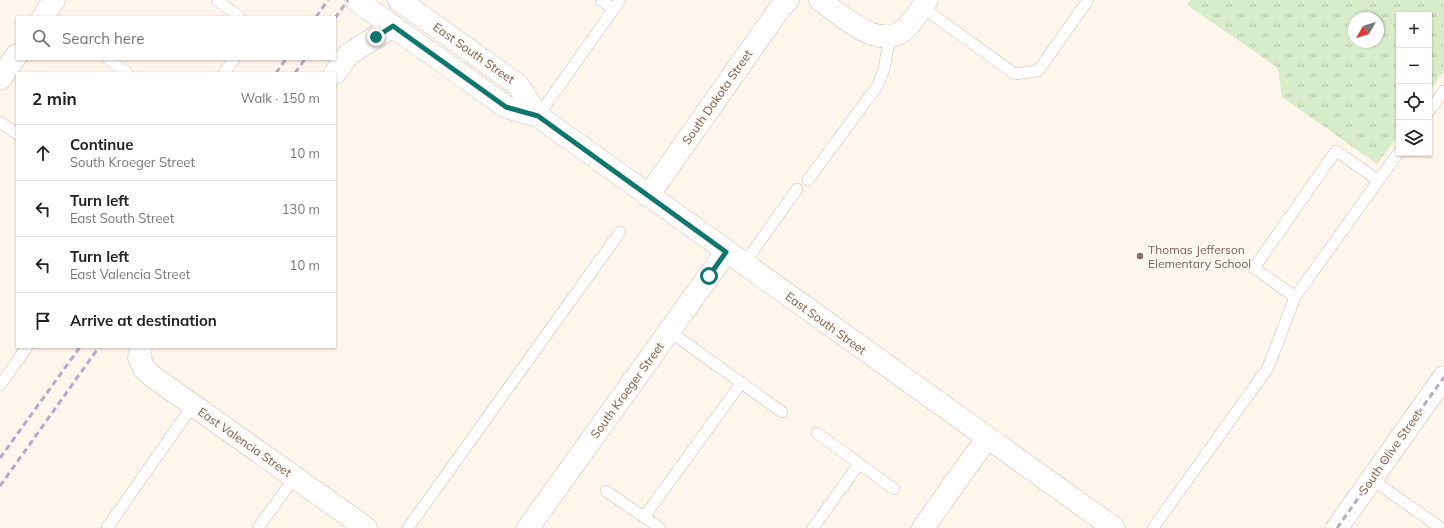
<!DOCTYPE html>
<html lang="en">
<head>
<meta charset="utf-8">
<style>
  body { margin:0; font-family:Mulish,sans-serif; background:#f6f6f6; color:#222 }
  .controls { position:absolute; right:12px; top:12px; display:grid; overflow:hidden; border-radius:0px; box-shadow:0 1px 3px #0004 }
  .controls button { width:36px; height:36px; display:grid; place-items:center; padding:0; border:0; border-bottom:1px solid #e0e0e0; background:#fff; color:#222; font:20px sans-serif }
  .compass { position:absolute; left:1348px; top:12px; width:36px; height:36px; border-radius:50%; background:#fff; box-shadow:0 1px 3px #0004; rotate:231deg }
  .stop { position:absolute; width:12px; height:12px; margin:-9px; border:3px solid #0f766e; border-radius:50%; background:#fff }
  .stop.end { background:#0f766e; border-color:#fff; box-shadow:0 1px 4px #0008 }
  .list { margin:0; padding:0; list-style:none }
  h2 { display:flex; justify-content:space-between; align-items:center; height:52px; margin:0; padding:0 16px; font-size:17px }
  h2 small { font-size:13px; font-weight:400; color:#767676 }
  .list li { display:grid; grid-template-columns:26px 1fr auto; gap:12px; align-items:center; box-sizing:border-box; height:56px; padding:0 16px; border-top:1px solid #e0e0e0 }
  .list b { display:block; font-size:15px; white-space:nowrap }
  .list p { margin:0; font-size:13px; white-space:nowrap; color:#767676 }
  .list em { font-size:13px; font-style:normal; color:#767676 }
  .icon { flex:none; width:22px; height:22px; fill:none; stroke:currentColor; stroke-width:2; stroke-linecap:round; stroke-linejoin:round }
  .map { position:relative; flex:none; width:1444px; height:528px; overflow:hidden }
  .search { position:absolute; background:#fff; box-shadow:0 1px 3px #0004; left:16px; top:16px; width:320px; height:44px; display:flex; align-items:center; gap:10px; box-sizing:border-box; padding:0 14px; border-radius:0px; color:#767676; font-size:15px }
  .panel { position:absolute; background:#fff; box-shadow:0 1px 3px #0004; left:16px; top:72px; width:320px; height:276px; border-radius:0px }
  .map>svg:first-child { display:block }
  .grass { fill:url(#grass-tufts); fill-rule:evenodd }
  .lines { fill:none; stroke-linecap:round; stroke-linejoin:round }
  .service-casing { stroke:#d1beb0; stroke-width:12 }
  .minor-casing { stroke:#d1beb0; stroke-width:23 }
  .tertiary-casing { stroke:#d1beb0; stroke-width:23 }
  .service { stroke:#fff; stroke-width:11 }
  .minor { stroke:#fff; stroke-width:22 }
  .tertiary { stroke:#fff; stroke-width:22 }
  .rail { stroke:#b9a8c9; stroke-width:3; stroke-dasharray:6 4; stroke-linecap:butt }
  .route { stroke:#0f766e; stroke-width:5 }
  .education-dot { fill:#8d6e63; stroke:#fffaf3; stroke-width:1.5 }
  .labels { text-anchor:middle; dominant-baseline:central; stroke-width:3; stroke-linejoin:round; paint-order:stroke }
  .street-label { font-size:12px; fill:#7a5c4d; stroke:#fffaf3 }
  .education-label { font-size:12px; fill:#785e54; stroke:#fffaf3; text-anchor:start }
</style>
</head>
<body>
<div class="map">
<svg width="1444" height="528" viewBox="0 0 1444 528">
  <defs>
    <pattern id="grass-tufts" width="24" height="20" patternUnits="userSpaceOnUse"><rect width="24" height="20" fill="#d8ecc9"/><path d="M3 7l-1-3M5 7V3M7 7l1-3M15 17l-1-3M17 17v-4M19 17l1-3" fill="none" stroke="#b4c2a5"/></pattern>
  </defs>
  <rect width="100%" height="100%" fill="#fdf6ec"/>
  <path class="grass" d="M1190,0H1444V71L1429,92V15H1399V134L1377,164L1282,97L1278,68L1187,5ZM1354,18H1378V42H1354Z"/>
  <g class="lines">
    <defs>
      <path id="service" d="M217,0L240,17
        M601,0L613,9
        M922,7L1015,74L1038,71L1088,0
        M108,59L127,73
        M224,73L234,59
        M1429,111L1444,91
        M538,116L620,0
        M0,122L17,134
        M808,180L878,85L884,69L890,36
        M744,264L797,189
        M1295,297L1254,268L1336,151L1378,180
        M669,331L782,412
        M0,385L27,347
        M817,433L894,489
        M1371,479L1441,528
        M606,491L660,528
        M644,517L742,382
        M107,528L193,405
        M258,528L295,477
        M408,528L620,232
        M813,528L859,464
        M1153,528L1268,368L1295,297L1399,152"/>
      <path id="minor" d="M820,0C842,15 877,51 904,30C913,22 920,10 927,0
        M43,17L54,0
        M335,73L349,54L393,26
        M0,79L17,55
        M648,196L781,7L788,0
        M141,347L139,358L145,370L152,376L366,528
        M528,528L726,252
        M923,528L987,438
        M1337,528L1444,377"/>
      <path id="tertiary" d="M356,0L506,107L538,116L1114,528
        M399,0L518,85L538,116"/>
    </defs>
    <use href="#service" class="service-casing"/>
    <use href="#minor" class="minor-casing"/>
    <use href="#tertiary" class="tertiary-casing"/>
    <use href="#service" class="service"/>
    <use href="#minor" class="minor"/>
    <use href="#tertiary" class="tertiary"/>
    <path class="rail" d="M316,17L328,0
      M335,18L348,0
      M276,73L286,59
      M295,73L305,59
      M0,458L80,347
      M0,486L99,347
      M1337,528L1444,377"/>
  </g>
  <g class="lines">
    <path class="route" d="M376,37L393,26L506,107L538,116L726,252L709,276"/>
  </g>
  <circle class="education-dot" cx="1140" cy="256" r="4"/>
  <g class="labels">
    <g class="street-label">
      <text transform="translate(474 53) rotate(35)">East South Street</text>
      <text transform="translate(717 97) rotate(-55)">South Dakota Street</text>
      <text transform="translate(826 323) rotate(36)">East South Street</text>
      <text transform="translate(627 390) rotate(-54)">South Kroeger Street</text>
      <text transform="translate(245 442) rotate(35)">East Valencia Street</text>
      <text transform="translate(1390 452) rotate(-55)">South Olive Street</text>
    </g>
    <g class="education-label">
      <text x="1148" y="249">Thomas Jefferson<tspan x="1148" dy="14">Elementary School</tspan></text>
    </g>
  </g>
</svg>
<div class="controls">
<button>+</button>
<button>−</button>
<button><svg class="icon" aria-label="locate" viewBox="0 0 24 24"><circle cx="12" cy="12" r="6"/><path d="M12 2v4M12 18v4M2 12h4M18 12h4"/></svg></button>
<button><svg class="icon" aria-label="layers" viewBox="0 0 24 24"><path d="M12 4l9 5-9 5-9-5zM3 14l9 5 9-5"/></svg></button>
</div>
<svg class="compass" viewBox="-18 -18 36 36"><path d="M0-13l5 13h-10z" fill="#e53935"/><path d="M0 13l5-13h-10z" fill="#767676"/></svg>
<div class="stop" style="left:709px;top:276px"></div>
<div class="stop end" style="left:376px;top:37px"></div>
<div class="search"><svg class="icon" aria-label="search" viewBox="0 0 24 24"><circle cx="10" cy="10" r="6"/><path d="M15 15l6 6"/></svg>Search here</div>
<section class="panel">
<h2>2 min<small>Walk · 150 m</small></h2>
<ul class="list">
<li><svg class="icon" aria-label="ahead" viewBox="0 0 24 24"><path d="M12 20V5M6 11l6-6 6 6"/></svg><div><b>Continue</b><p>South Kroeger Street</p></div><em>10 m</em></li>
<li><svg class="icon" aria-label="left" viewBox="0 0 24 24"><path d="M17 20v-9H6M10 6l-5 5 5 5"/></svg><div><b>Turn left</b><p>East South Street</p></div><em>130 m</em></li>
<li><svg class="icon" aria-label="left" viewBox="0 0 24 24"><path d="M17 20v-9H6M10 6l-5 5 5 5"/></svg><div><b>Turn left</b><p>East Valencia Street</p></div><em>10 m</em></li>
<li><svg class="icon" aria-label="arrive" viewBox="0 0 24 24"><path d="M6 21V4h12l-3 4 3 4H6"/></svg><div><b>Arrive at destination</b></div></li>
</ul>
</section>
</div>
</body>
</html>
